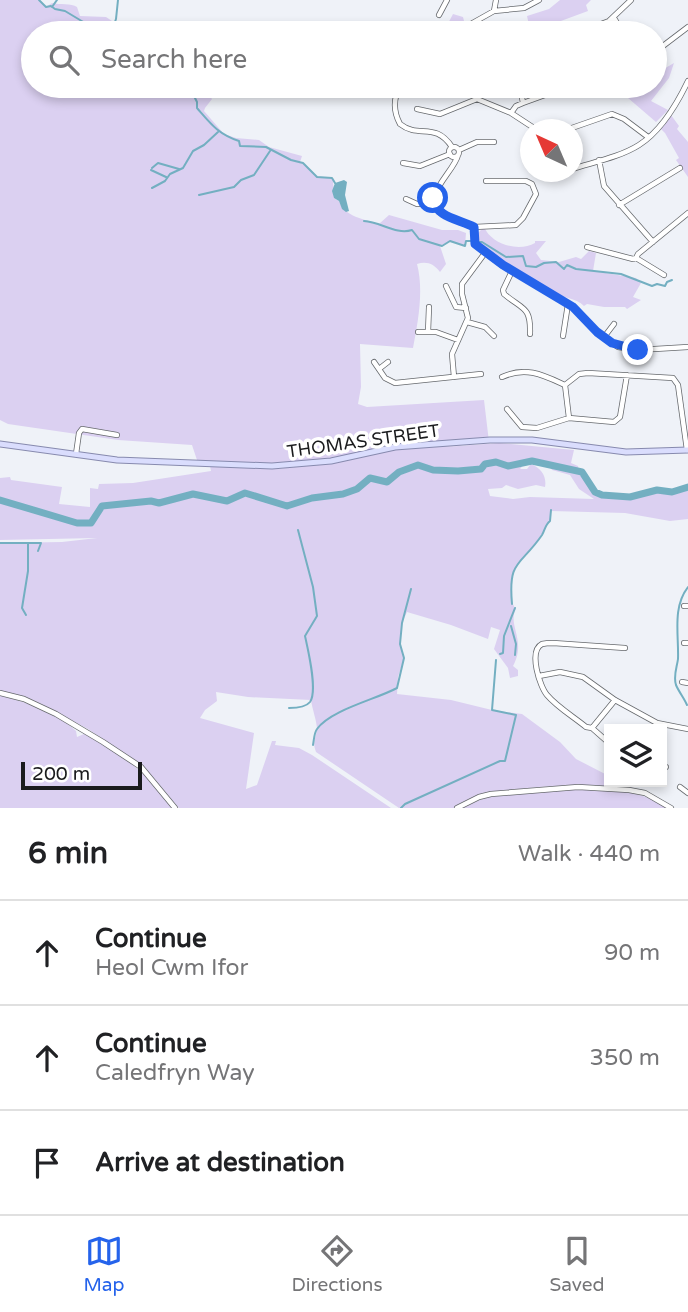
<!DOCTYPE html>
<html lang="en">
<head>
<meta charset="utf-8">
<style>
  body { margin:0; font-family:"Varela Round",sans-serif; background:#f2f2f2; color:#202124 }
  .controls { position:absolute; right:21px; bottom:21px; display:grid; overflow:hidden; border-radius:0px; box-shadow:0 4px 10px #0003 }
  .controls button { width:63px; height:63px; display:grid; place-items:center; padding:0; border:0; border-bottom:2px solid #e0e0e0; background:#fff; color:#202124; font:35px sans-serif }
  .compass { position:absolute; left:520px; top:119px; width:63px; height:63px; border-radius:50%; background:#fff; box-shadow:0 4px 10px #0003; rotate:316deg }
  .scale { position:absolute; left:21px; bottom:18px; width:121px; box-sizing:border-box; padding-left:7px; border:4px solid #1a1b1d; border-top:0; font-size:19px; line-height:24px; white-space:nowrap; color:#1a1b1d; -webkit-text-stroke:5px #fff; paint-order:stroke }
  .stop { position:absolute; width:21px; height:21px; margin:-16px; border:5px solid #2563eb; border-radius:50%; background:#fff }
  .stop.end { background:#2563eb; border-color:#fff; box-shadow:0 2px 7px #0008 }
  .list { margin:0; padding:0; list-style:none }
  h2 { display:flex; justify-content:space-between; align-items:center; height:91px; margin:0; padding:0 28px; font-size:30px }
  h2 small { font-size:23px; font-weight:400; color:#757577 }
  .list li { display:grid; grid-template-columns:46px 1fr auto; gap:21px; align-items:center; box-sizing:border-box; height:105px; padding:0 28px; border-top:2px solid #e0e0e0 }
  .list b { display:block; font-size:26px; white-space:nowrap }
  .list p { margin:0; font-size:23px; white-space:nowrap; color:#757577 }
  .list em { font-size:23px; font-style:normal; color:#757577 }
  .icon { flex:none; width:38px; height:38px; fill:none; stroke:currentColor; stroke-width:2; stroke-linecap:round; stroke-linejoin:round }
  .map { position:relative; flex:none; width:688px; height:808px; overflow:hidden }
  .search { position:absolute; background:#fff; box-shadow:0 4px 10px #0003; left:21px; right:21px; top:21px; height:77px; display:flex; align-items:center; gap:18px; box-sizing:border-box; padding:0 24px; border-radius:38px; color:#757577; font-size:26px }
  .sheet { height:406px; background:#fff }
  nav { display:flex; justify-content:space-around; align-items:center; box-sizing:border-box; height:98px; border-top:2px solid #e0e0e0; background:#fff; font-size:19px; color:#757577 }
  nav a { display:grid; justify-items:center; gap:4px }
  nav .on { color:#2563eb }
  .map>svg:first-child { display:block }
  .green { fill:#dbd0f1; fill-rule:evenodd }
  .water { fill:#73afc1 }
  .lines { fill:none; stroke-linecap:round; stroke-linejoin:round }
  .stream { stroke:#73afc1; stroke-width:2 }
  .river { stroke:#73afc1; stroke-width:7 }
  .minor-casing { stroke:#66696d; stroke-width:6 }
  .major-casing { stroke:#878aae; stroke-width:7 }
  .minor { stroke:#fff; stroke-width:4.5 }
  .major { stroke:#daddfd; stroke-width:5 }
  .route { stroke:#2563eb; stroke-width:9 }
  .labels { text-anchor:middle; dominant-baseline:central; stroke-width:7; stroke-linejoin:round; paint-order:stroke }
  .street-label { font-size:18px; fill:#1a1b1d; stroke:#fff }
</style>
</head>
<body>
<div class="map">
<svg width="688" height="808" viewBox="0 0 688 808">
  <rect width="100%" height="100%" fill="#eff2f8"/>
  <path class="green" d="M0,0H39L46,7L52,3C60,5 71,3 77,7L80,16L106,17L130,33H33V86H202L212,99L205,108L204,111L224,134L236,138L259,140L269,147L302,156L300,162L313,172L315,176L333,179L334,198L339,201C345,217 364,219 379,224L389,215L442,230H458L466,233L465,246L450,241L440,246L446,264L440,272C434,264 427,261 417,264C424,290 418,322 413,348L360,344L361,387L358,404L367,407L484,400L489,442L445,447L499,443L574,450L571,463L578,466L579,471L587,477L595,492L602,495L630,497L657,490L672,492L688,487V519L670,521L625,513L551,511L550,521C545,526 545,530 541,535C528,556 512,561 511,588C511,596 511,603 516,609C507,625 527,640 513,666L518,670V676L510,678L508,668L494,649L500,630L491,627L488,639L451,625L407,612L402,623L400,644L404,658L398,677L397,694L451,700L492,710L522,714L560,742L576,759L609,776V782H621L633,788L574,785L539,787L491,792L478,796L455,808H399L316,752C312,742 316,738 317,729C317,722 312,708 311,700L248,697L216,692L217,701L205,710L200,718L254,733L246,789L257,785L272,741H276L275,745L299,748L312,755L391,808H179L146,769L88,729L41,704L0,691V543L62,542L97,538L0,540V478L10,477L11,480L62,487L59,504L90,507V488L98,489L99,484L133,483L211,471L210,466H199L192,445L118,440L8,424L0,420ZM532,461L548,464L552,470L570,475L579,489L594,499L530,497L513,499L490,496L488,489L502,488L506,485L518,489L536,485L545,487C547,476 541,468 531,464L527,469H520L525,463ZM330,463L276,469L234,467Z
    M560,0H591L586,5L588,11L550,25H529L527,16L549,9Z
    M453,14L463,17L465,25L462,27V33H443Z
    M674,63L669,78L651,101L668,110L656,122L614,86H655V74Z
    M671,115L679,126L677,129L688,142V177L676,160L679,158L665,133L659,127Z
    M484,227C492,245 519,252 535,243V241H546L536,253L541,260L559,262L576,257L581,259L589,251L596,253L593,271L636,278L641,283L633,297L641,300L627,309L625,307H604L587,304L584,306C576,298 564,298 554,293C528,278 503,263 479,245L477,234Z
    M0,695C26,703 56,711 76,731L77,737L84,734C121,753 148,773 172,808H0Z
    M575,789C612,791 637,788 669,808H461L487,797Z"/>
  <path class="water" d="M344,180L347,182L345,195L349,211L346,212L342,209L339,201L334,198L332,191L335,183Z"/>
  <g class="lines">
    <path class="stream" d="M39,0L46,7L51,6L55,9L65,11L85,23L109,33
      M52,7L57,0
      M111,33L116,19L118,0
      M189,86L197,102V108C211,124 218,134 239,141L240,146L266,147L291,160L303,163L317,177L332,178L335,183
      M152,168L158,163L179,169
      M151,170L166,177
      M152,188L165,181L170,174L183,168L193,151L204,145L218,132
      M199,195L234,187L241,180L254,175L270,151
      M364,221C381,222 396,235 412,230L419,239L442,246L450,241L465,246L466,241H471
      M478,242H482L506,257L523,256L526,266L536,267L544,263L556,262L564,269L567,265L576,269L621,274L652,286L657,284L665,286L667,282L672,280
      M0,543H41L38,551
      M512,604C508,559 520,567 542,535C545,530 545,525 550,521L551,510
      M26,615L22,608L28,571V544
      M511,626L516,644L515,655
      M500,654L503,653L504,636L515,608
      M687,705C684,698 679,692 676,685C673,676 677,667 678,659C679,636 672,607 688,587
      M289,708C295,708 306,707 310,702C318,691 308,650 305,636L317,616L313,587L298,530
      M313,745C314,740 314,733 317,729C330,710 377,699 397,688L404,658L400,644L402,623L411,589
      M401,808L405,804L500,761H505L516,715L492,710L496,660"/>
    <path class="river" d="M0,500L77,523H91L102,506L151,501L159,503L193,494L227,501L245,493L287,506L312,498L343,494L357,489L370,478L387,482L399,472L418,465L433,470L458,471L481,469L485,464L496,462L508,466L532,461L582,472L595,492L602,495L630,497L657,490L672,492L688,487"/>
    <defs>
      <path id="minor" d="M494,11L496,0
        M439,15L447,0
        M614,18L623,33
        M469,25L494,11L524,8L539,0
        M577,33L609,21L631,0
        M655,52L688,27
        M400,86C393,99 393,111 400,124C419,139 435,121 452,147
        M477,99L511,113L537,130
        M523,103L521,92L527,86
        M417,109L440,114L477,99L482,86
        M511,113L516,106L523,103L570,86
        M566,130L612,114L624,119L648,137
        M449 152a5 5 0 1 1 10 0a5 5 0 1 1-10 0Z
        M459,150L477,142H494
        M458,155C455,171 417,200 442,214C452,219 464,221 474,227
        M599,160L604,186L653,242
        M403,163L420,166L450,154
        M572,169C594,162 620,157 639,145C661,131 677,104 688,81
        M556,175L566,172
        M406,199L417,204L434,203
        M619,205L680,168
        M474,227V240L479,248L503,266L574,307L597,332L612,343L618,347L638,350L688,347
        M474,227L516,225L523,218L536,194L532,184L526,181H486
        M587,247L633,259L636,258L664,275
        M636,258L638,254L688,213
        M512,271L503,290L504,294C523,310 531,306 530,334
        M446,286L456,307L466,308
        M467,322L485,327L494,336
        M418,332H436L458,340
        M428,332L429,307
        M563,336L568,304
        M604,337L614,324
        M374,362L385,378L395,383L481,374
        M379,369L388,362
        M454,377L452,354L468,318L462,294V284L485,253
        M502,377C526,366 543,375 565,385
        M565,385L579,374L588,373L673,378L678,385L687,450
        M565,385L569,418
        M507,409L522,427L537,428L569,418L614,422L620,417L627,375
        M76,454L79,433L82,429L117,435
        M684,606H688
        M684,643H688
        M539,676L560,672L583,677L615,700L657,723L688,729
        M682,682L688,683
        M0,693L24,699L56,714L103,742L141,767L175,808
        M615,700L592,728L586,727C574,717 557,707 547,695C540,687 528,651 542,644C546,643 550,643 553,643L625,648
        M592,728L609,743
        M662,766L666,767
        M680,787L688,793
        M457,808L479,797L491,794L578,787L629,790L645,793L671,808"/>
      <path id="major" d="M0,444L117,460L272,466L331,461L395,447L490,440H532L626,452L688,450"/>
    </defs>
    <use href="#minor" class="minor-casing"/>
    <use href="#major" class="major-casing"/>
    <use href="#minor" class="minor"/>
    <use href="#major" class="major"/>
  </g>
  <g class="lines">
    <path class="route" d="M433,198C436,218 459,219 474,227L475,244L503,265L573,307L597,332L612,343L638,350"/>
  </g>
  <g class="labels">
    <g class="street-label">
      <text transform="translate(363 441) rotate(-8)">THOMAS STREET</text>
    </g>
  </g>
</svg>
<div class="controls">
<button><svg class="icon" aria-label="layers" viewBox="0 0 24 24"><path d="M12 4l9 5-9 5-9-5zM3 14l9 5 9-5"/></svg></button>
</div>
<svg class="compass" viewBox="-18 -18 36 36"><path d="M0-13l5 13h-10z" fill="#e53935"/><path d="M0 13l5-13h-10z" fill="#757577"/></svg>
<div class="scale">200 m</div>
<div class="stop" style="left:433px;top:198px"></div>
<div class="stop end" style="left:638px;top:350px"></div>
<div class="search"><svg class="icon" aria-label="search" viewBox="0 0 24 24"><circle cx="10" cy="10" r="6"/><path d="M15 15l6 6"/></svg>Search here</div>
</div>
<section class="sheet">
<h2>6 min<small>Walk · 440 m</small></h2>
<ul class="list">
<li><svg class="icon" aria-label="ahead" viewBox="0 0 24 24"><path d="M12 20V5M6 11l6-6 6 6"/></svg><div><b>Continue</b><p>Heol Cwm Ifor</p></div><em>90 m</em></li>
<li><svg class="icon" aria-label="ahead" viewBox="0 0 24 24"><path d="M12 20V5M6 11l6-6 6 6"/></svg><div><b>Continue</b><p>Caledfryn Way</p></div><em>350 m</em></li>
<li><svg class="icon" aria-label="arrive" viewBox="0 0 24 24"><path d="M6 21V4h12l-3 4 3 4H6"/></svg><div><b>Arrive at destination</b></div></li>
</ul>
</section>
<nav>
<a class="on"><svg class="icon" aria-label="map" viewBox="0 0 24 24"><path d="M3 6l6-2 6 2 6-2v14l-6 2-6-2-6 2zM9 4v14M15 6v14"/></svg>Map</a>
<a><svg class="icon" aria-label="directions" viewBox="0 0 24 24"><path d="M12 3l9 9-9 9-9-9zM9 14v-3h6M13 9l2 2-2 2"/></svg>Directions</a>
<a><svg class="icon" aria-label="saved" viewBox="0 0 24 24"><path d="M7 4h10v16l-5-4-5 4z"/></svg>Saved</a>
</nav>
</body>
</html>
